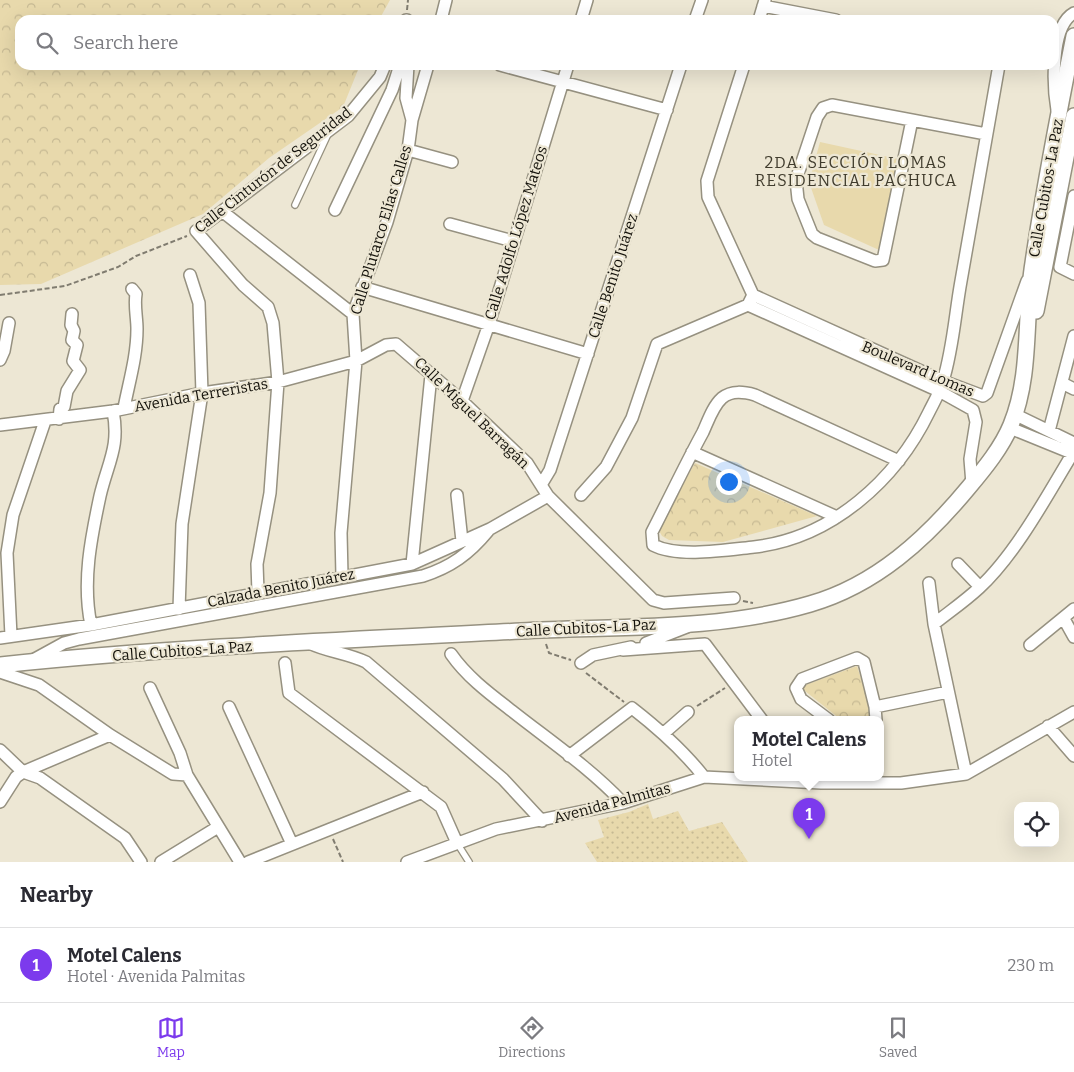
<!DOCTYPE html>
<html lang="en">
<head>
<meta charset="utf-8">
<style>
  body { margin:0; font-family:Bitter,serif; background:#f2f2f3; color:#2b2b33 }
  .controls { position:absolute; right:15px; bottom:15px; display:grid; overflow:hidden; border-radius:10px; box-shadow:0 5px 20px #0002 }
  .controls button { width:45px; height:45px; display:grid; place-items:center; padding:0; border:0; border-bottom:1px solid #e1e1e2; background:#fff; color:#2b2b33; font:25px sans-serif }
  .you { position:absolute; left:728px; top:481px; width:18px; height:18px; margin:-12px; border:4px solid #fff; border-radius:50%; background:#1a73e8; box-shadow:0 0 0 8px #1a73e833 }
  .badge { display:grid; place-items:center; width:32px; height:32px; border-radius:50%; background:#7c3aed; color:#fff; font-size:16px; font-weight:700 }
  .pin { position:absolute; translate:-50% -41px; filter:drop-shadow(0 1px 2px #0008) }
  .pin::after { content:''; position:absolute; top:26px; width:18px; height:15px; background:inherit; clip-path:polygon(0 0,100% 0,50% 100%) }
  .popup { position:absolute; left:734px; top:716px; width:150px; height:65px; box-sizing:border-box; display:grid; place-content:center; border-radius:10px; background:#fff; filter:drop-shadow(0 1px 4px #0005); font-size:16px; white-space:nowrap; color:#7c7c81 }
  .popup b { font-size:19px; color:#2b2b33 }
  .popup::after { content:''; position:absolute; left:50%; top:100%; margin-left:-10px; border:10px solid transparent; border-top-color:#fff }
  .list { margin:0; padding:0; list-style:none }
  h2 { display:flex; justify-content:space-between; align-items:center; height:65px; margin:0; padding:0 20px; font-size:21px }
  h2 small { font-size:16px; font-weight:400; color:#7c7c81 }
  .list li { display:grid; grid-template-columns:32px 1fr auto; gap:15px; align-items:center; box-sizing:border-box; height:75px; padding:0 20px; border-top:1px solid #e1e1e2 }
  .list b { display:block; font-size:19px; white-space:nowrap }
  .list p { margin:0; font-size:16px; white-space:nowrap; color:#7c7c81 }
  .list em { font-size:16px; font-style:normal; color:#7c7c81 }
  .icon { flex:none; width:28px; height:28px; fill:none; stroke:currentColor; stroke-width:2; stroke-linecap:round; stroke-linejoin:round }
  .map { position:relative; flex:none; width:1074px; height:862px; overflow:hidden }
  .search { position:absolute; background:#fff; box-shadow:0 5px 20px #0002; left:15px; right:15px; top:15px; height:55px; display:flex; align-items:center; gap:12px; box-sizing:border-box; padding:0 18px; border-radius:15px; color:#7c7c81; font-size:19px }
  .sheet { height:140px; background:#fff }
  nav { display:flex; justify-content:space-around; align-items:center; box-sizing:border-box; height:70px; border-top:1px solid #e1e1e2; background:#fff; font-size:14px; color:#7c7c81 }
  nav a { display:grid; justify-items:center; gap:2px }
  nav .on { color:#7c3aed }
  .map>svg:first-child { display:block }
  .grass { fill:url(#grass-dots) }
  .forest { fill:url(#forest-crowns) }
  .garden { fill:#e8d9ac }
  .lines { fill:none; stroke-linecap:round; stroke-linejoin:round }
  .lane-casing { stroke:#969180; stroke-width:8 }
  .street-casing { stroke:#969180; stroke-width:14 }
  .secondary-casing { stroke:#969180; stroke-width:18 }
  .path { stroke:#807c70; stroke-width:2; stroke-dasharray:5 2.5; stroke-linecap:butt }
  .lane { stroke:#fff; stroke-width:5.5 }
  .street { stroke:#fff; stroke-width:11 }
  .secondary { stroke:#fff; stroke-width:15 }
  .labels { text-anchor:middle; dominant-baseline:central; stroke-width:4.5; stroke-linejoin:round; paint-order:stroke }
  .street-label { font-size:15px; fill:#15130c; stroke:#ede7d4 }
  .neighbourhood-label { font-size:16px; letter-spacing:1px; fill:#403c2d; stroke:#ede7d4 }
</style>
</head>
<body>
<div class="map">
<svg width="1074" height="862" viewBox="0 0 1074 862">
  <defs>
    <pattern id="grass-dots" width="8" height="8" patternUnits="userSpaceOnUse" patternTransform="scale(1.25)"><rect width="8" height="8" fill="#e8d9ac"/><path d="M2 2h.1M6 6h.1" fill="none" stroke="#c6b993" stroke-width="1.8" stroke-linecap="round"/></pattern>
    <pattern id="forest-crowns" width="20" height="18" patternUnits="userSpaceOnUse" patternTransform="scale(1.25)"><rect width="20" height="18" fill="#e8d9ac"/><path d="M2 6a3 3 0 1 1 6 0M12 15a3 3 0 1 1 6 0" fill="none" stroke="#c6b993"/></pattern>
  </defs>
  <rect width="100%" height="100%" fill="#ede7d4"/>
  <path class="grass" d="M648,804L653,819L678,811L689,831L722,822L748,862H597L585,843L604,837L598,820L629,812Z"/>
  <path class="forest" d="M0,0H390L379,20H20V65H360L343,107L269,158L203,214L41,284L0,285Z
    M695,463L817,516L723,542L669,540L662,536L658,529Z
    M857,666L868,701L873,709L868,720L840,719L800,687Z"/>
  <path class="garden" d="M820,142L898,159L883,247L879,250L824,225L809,182Z"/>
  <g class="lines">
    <defs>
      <path id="lane" d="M295,205L328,134
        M457,843L469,862"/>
      <path id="street" d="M763,6L836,20
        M406,20H407
        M441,20L446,0
        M581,20L587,0
        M695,20L702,0
        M759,20L765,0
        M408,65L406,98L412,120
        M500,65L667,110
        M1057,110C1053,87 1050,26 1074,13
        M912,120L883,260L875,261L817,238L812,234L798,199L796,180L817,117L823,108L832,105L986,134
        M408,150L452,162
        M1074,196L1060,267L1074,274
        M335,210L392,90L400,65
        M223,212L353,314
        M450,224L513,241
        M362,287L588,354
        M753,295L943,381L983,396L987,393L1027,281
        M748,305L939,391L973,410L976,422L970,459L972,484
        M0,360L4,351L9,323
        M1062,383L1074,389
        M462,401L489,324L568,65
        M124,408C129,382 137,356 137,329C137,317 134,306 136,294L132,289
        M1014,414L1074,443
        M59,419L60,409L64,407L67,391L80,370L73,361L77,345L72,340L74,331L71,325L72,314
        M0,425L113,411L202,393L278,382L356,361L386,345L396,344L462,401L527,463L548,496L653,600L664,603L734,598
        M1010,428L1074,454
        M1049,431L1074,336
        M692,452L837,517
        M899,461L755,395C744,392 732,390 722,398C713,406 708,421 703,432C685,465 669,499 652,532L653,545C678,558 726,550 754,547C832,538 896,480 929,412C934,402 940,392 943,381C953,349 955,314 961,281C973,209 986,137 999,65
        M541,485L550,470L681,65
        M457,495L462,541
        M581,495L606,467L632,418L657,344L748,305L753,295L708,197L707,181L744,65
        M412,564L431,375
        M958,564L980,587
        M342,576L341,533L356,361L353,314L387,222L408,150L412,120L428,65
        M929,583L934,624L966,774
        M258,592L257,564L270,493L278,382L273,323L268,307L243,285L196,231L348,116L380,77L385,65
        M179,609L182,524L202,393L199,303L190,275
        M1064,619L1074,637
        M934,624C949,612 965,601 979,588C1016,554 1048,494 1074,451
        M91,625C82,582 91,538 100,496C108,462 120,447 113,411
        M11,636L7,553L13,515L45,421
        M0,638L91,625L412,564L490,529L548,496
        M309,643C328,652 347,653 366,662L503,779L542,821
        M646,643L687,627
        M1030,645L1074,609
        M623,650L705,644L762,720
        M451,654C467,677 490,694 512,711C550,741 590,768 623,803
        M33,660L64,643L79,639L423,576C451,567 469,554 488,531
        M285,663L289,693L441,807L457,843
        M581,663L593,655L631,647
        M0,672L39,685L110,735L173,774L187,775
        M150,688L180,753L187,775L240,862
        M229,707L292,844
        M875,707L948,692
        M829,720L801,699L796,688L802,679L857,658L864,662L875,707L876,720
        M1048,726L1074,756
        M664,733L688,712
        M0,750L23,772L40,778L125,838L141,862
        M569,756L632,708C659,729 683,750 704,777
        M0,802L16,777L23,772L110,735
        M161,862L218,827
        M248,862L423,792
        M407,862L496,829L623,803L704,777L821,783H901L966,774L1074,712"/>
      <path id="secondary" d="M1036,311L1074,116
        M0,665C173,647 347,640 521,631C616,626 717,631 810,604C876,585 926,539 969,487C985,468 1002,447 1011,425C1032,374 1024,317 1033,263C1044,187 1059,111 1074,36"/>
    </defs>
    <use href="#lane" class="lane-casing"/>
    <use href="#street" class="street-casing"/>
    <use href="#secondary" class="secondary-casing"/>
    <path class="path" d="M407,10L408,0
      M0,295L65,286L118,267L136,256L187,236
      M743,601L753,603
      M546,644L549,653L571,660
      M586,673L624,702
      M697,706L725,688
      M333,839L343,862"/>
    <use href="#lane" class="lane"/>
    <use href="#street" class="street"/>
    <use href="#secondary" class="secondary"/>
  </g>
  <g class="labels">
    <g class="street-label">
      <text transform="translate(273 170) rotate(-38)">Calle Cinturón de Seguridad</text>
      <text transform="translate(1046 188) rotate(-80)">Calle Cubitos-La Paz</text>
      <text transform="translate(381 230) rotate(-73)">Calle Plutarco Elías Calles</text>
      <text transform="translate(516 233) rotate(-73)">Calle Adolfo López Mateos</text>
      <text transform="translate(613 276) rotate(-72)">Calle Benito Juárez</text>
      <text transform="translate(918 369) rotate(23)">Boulevard Lomas</text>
      <text transform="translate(201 395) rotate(-10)">Avenida Terreristas</text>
      <text transform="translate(472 413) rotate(44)">Calle Miguel Barragán</text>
      <text transform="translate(281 588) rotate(-11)">Calzada Benito Juárez</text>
      <text transform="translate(586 628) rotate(-3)">Calle Cubitos-La Paz</text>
      <text transform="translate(182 651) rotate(-4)">Calle Cubitos-La Paz</text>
      <text transform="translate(612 803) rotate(-15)">Avenida Palmitas</text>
    </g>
    <g class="neighbourhood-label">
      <text x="856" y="162">2DA. SECCIÓN LOMAS<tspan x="856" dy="18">RESIDENCIAL PACHUCA</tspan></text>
    </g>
  </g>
</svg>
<div class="controls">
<button><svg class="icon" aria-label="locate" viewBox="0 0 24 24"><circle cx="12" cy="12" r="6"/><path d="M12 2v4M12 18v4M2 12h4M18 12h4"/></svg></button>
</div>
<div class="you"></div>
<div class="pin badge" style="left:809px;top:839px">1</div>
<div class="popup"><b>Motel Calens</b>Hotel</div>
<div class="search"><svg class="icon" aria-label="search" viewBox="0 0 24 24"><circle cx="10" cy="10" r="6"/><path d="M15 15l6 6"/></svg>Search here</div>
</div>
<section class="sheet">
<h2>Nearby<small></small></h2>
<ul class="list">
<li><span class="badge">1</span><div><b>Motel Calens</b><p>Hotel · Avenida Palmitas</p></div><em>230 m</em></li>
</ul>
</section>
<nav>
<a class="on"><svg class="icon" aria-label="map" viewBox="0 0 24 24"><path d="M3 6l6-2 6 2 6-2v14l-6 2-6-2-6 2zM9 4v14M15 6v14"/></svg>Map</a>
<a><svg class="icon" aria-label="directions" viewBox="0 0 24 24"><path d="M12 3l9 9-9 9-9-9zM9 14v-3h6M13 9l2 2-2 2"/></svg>Directions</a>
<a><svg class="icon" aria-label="saved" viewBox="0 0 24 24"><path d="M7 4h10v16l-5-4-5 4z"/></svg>Saved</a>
</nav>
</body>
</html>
